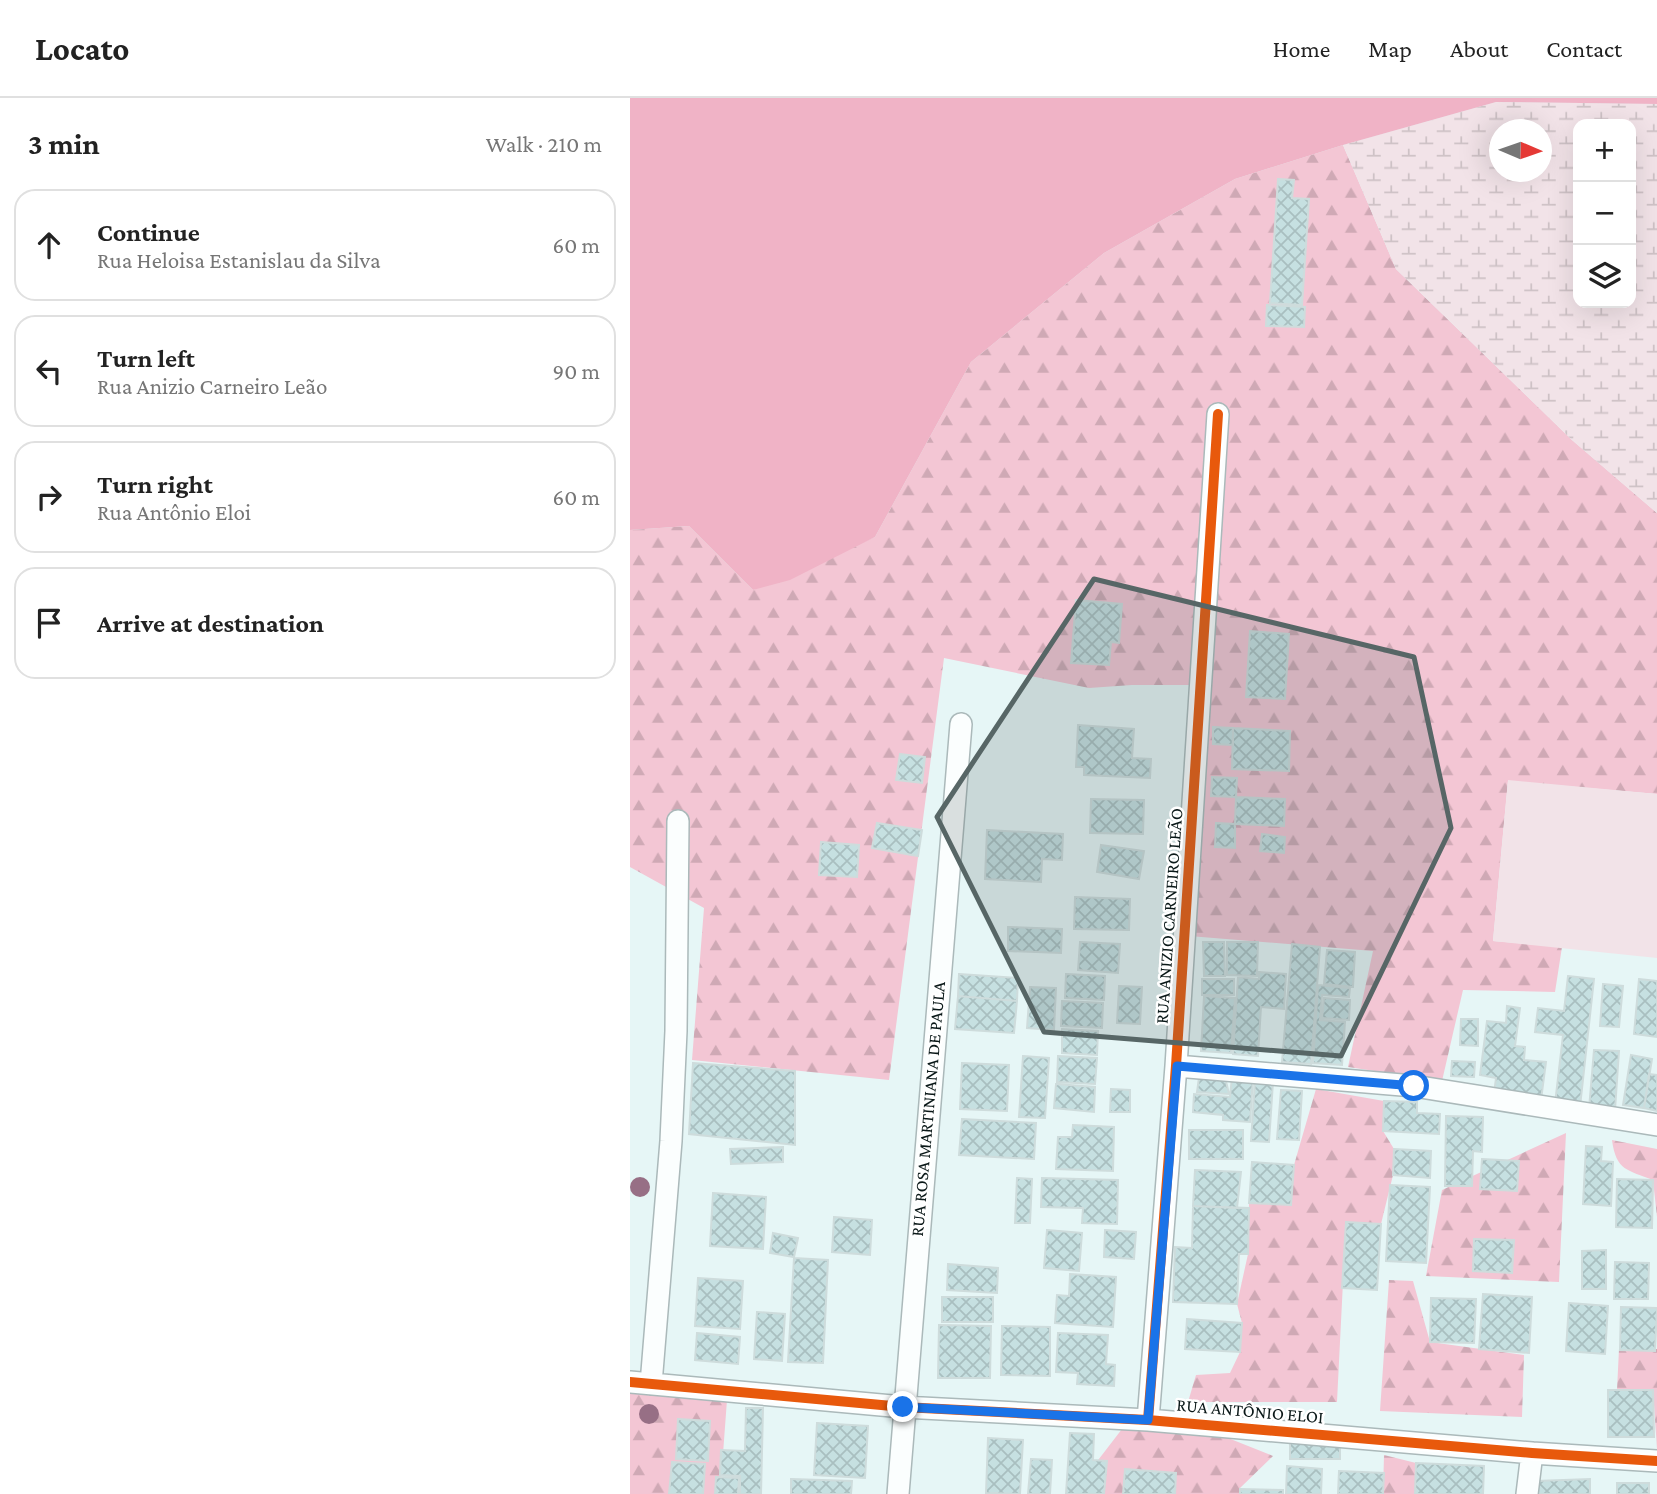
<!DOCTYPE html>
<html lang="en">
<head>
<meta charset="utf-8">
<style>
  body { margin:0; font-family:"Crimson Pro",serif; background:#f2f2f2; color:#222 }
  .controls { position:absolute; right:21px; top:21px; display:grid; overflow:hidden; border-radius:14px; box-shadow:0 7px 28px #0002 }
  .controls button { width:63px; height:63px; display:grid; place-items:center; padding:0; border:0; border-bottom:2px solid #e0e0e0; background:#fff; color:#222; font:35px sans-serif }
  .compass { position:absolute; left:859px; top:21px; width:63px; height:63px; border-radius:50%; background:#fff; box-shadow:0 7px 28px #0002; rotate:92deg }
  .stop { position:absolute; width:21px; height:21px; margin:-16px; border:5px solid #1a73e8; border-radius:50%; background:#fff }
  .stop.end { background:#1a73e8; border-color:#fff; box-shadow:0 2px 7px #0008 }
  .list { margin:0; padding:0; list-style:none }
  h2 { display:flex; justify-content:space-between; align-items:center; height:91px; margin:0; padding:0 28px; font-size:30px }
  h2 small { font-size:23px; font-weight:400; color:#767676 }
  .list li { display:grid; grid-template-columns:46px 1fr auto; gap:21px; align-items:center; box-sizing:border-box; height:112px; margin:0 14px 14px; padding:0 14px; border:2px solid #e0e0e0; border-radius:21px }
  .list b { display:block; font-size:26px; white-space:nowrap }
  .list p { margin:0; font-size:23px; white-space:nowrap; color:#767676 }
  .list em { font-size:23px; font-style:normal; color:#767676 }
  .icon { flex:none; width:38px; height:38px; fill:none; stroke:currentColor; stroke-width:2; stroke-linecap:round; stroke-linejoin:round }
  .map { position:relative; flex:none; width:1027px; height:1396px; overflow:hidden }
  header { display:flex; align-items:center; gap:42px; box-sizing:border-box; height:98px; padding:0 35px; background:#fff; border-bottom:2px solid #e0e0e0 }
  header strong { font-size:33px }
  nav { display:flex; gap:38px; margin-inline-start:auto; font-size:24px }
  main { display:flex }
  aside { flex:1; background:#fff }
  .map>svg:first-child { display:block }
  .forest { fill:url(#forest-firs) }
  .wetland { fill:url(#wetland-marsh); fill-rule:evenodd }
  .pitch { fill:#f2e3e8 }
  .water { fill:#f0b3c6 }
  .building { fill:url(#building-cross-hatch); stroke:#cedcdc; stroke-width:2 }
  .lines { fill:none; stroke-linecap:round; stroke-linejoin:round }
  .minor-casing { stroke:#abb9ba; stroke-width:24 }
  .minor { stroke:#fbfefe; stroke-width:21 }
  .cycleway-casing { stroke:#fff; stroke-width:15 }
  .cycleway { stroke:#e8590c; stroke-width:10 }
  .tree { fill:#976f85 }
  .route { stroke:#1a73e8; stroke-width:9 }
  .marked { fill:#576666; fill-opacity:0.2; stroke:#576666; stroke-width:5; stroke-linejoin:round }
  .labels { text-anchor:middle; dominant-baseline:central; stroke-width:5; stroke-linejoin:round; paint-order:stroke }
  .street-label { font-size:18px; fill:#0a1818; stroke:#fff }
</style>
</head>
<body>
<header>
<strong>Locato</strong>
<nav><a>Home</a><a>Map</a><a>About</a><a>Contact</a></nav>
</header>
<main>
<aside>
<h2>3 min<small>Walk · 210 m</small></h2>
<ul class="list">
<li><svg class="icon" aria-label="ahead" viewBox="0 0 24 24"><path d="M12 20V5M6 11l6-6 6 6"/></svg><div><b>Continue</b><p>Rua Heloisa Estanislau da Silva</p></div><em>60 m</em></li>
<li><svg class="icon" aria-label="left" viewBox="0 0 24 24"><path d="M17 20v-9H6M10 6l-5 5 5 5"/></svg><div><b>Turn left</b><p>Rua Anizio Carneiro Leão</p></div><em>90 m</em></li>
<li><svg class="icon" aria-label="right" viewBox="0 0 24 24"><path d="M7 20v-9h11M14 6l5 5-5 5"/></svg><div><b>Turn right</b><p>Rua Antônio Eloi</p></div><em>60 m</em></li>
<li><svg class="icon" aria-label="arrive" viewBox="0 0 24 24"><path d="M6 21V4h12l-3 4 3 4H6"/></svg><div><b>Arrive at destination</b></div></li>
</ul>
</aside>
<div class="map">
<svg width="1027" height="1396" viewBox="0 0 1027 1396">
  <defs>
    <pattern id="forest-firs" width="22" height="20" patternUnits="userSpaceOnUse" patternTransform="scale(1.75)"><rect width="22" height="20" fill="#f3c6d4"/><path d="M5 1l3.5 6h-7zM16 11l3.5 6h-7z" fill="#cfa9b5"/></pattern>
    <pattern id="wetland-marsh" width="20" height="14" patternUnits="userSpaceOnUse" patternTransform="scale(1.75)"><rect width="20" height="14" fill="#f2e3e8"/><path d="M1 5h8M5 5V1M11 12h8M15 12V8" fill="none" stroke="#cec2c6"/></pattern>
    <pattern id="building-cross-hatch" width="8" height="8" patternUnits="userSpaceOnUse" patternTransform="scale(1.75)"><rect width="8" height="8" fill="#c6e0e1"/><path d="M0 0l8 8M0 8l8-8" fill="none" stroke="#a9bfc0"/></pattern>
  </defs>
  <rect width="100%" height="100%" fill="#e6f6f6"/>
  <path class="forest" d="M713,47L766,171L942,342L1027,415V696L878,683L863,843L932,849L925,894L833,892L812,983L718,969L743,853L559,838L579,587H502L459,590L314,560L259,982L62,962L74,810L0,769V432L59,428L123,492L245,439L341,264L474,155L605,81Z
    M686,991L754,1003L753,1033L764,1051L763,1077L751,1126L716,1124L707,1304H558L566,1277L600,1275L610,1254L612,1225L607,1206L618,1156L619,1105L661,1107L664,1067Z
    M936,1035L929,1184L796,1178L812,1092Z
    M982,1042L1027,1051V1119L1023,1082C998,1072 986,1073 982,1042Z
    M759,1182L783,1183L800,1244L894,1257L892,1319L750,1313Z
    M989,1251H1027V1351L1023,1292H987Z
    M0,1292L97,1302L90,1396H0Z
    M492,1331L598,1340L643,1358L610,1390L609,1396H442Z
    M754,1357L786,1365L785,1396H753Z"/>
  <path class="wetland" d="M866,4L1027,6V415L942,342L766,171L713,47ZM948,26H1001V205H948ZM870,32H912V74H870Z"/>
  <path class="pitch" d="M878,682L1027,696V860L863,843Z"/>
  <path class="water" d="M0,0H1027V6L866,4L713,47L605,81L474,155L341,264L245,439L160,482L123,492L59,428L0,432Z"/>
  <path class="building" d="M648,81L664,82L662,100L679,101L672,207L640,205Z
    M637,207L675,209L674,229L636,228Z
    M446,502L492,506L489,545L481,544L479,567L441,565Z
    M620,533L659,536L655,601L616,599Z
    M448,627L504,631L502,660L521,661L520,680L454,677V669H446Z
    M583,629L603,630V647L583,646Z
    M603,630L660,633L659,673L602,671Z
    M270,656L295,659L292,685L266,682Z
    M582,679L607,680L606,699L581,698Z
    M606,699L655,701L654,728L605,726Z
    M461,701L514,702L513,736L460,735Z
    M247,725L292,732L288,758L242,750Z
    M586,725L605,726V750L585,749Z
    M357,732L433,736L432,762L412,761L411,784L355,781Z
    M632,736L655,739L654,755L630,753Z
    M191,744L229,747L227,779L189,777Z
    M471,747L514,753L509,781L467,774Z
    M445,799L500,801L499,832L444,831Z
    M378,829L432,831L431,855L378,853Z
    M450,844L490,846L488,875L448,872Z
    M573,844H594L595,878H574Z
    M597,844H628L627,878L597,877Z
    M662,846L690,849L681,966L652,964Z
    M697,852L725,854L723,889L694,886Z
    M629,874L656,876L654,911L631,909L628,958L603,956L608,879L629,881Z
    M329,876L388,880L387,903L328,898Z
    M436,876L475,878L474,902L435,900Z
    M938,878L964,881L950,1009L925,1006L933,937L905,934L908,910L934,913Z
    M572,881H604V897H572Z
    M1009,881L1027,883V939L1004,936Z
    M973,886L993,888L989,929L970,928Z
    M688,887L720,890L719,899L692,897L690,922L715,924L712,967L683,965Z
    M489,888L512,889L510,926L487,925Z
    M400,889L426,890L424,932L397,930Z
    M328,898L387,903L384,935L325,931Z
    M574,898L605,900L601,955L571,953Z
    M694,900L720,902L719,922L692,920Z
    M432,903L473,905L472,930L431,928Z
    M877,908L890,910L885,948L895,949L894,962L916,964L911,1002L864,996L866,980L850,977L857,923L876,925Z
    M831,921H848V948L830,947Z
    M432,931L468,933L467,957L432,955Z
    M964,952L989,953L985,1012L959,1011Z
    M1001,957L1022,961L1014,1010L993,1007Z
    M393,958L419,960L415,1020L389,1019Z
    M428,958L467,960L465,986L427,984Z
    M822,963L845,964L844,979L821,978Z
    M63,965L165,973V1047L59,1036Z
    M332,965L379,967L377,1013L330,1011Z
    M570,972L594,975L599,996L567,994Z
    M1019,976L1027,977V1013L1014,1010Z
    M602,979L623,981L620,1024L593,1022V1017L563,1014L564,996L600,999Z
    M625,983L643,984L639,1044L621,1043Z
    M426,986L465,989L464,1014L424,1010Z
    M481,991L500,992V1014H480Z
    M651,992L672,993L669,1042L647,1041Z
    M754,1003L787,1004V1015L810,1016L809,1036L753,1033Z
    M816,1018L853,1019L852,1054L843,1053L842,1088H815Z
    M332,1021L406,1025L404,1061L329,1057Z
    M443,1027L484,1029L483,1073L426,1071L428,1039H442Z
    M559,1032H613V1061H559Z
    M956,1048L972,1049L971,1063L983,1064L981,1108L953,1106Z
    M153,1049V1064L101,1066L100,1051Z
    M764,1051L801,1053L800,1080L763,1077Z
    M852,1061L889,1063L887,1093L850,1091Z
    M622,1064L664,1067L661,1107L619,1105Z
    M565,1072L611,1074L607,1110L563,1108Z
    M387,1080L402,1081L400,1125H385Z
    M412,1080L488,1082L487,1126L452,1125L453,1110L411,1109Z
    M987,1081L1023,1082L1022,1130L986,1129Z
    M760,1087L800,1089L796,1165L756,1163Z
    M83,1095L136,1099L133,1151L80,1148Z
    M563,1108L619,1110L618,1156H609L607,1206L543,1204L545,1149L562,1150Z
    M204,1119L242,1122L240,1157L202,1154Z
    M716,1124L751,1126L747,1192L712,1190Z
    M417,1132L452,1135L449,1173L414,1170Z
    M475,1132L506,1134L504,1161L474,1159Z
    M143,1135L168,1140L164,1159L140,1155Z
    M844,1141L884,1142L882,1175L843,1173Z
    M976,1152V1191H952V1153Z
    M164,1160L198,1162L193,1265L158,1264Z
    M985,1164L1019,1165L1018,1201H984Z
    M318,1166L368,1170L367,1195L317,1192Z
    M440,1176L486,1179L483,1229L425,1225L427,1197L439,1198Z
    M68,1180L113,1183L110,1231L65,1228Z
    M853,1196L902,1199L899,1255L849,1251Z
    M312,1199H363V1224H312Z
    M801,1200L846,1201L844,1245L800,1244Z
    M939,1205L978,1208L975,1256L936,1253Z
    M991,1209L1027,1210L1025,1253L990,1252Z
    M127,1214L155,1216L152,1263L124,1261Z
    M557,1221L612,1225L610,1254L555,1251Z
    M309,1227L361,1228L360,1280H308Z
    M372,1228L420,1229V1278L371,1277Z
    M67,1235L110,1239L108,1266L65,1262Z
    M428,1235L478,1237L476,1266L485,1267L484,1288L447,1286L448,1275L426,1274Z
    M978,1292H1023L1024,1339H978Z
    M116,1310H133L131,1396H110V1378L90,1377L91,1352L115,1353Z
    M48,1321L80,1323L78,1363L46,1361Z
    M187,1325L238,1328L235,1380L184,1377Z
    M440,1335L464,1336L463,1362L477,1363L474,1396H436Z
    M358,1340L393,1342L390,1396L356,1395Z
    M660,1342H710V1361H660Z
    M401,1361L422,1362L420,1396H398Z
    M42,1364L75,1366L73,1396H39Z
    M786,1365L854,1368L853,1396H785Z
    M657,1368L692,1371L691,1396H656Z
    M495,1371L546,1375L545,1396H493Z
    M709,1373L754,1375L753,1396H708Z
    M86,1379L109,1380L108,1396H85Z
    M161,1381L222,1383L221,1396H161Z
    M960,1381V1396H906V1383Z
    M987,1385H1019V1396H987Z
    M610,1391L653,1392V1396H610Z"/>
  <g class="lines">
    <defs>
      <path id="minor" d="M546,968L784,988L1027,1027
        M0,1284L273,1309L518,1322L902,1355L1027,1363
        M21,1286L41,1043L46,933L48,723
        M518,1322L546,968L588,316
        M268,1396L331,626
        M897,1396L902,1355"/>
    </defs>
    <use href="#minor" class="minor-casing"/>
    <use href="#minor" class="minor"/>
    <defs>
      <path id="cycleway" d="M0,1284L273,1309L518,1322L902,1355L1027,1363
        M518,1322L546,968L588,316"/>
    </defs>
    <use href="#cycleway" class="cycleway-casing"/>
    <use href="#cycleway" class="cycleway"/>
  </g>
  <g class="tree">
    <circle cx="10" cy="1089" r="10"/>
    <circle cx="19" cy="1316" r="10"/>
  </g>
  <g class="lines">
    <path class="route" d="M273,1309L518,1322L547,968L784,988"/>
  </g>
  <path class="marked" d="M464,481L784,559L821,730L711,958L414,934L307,719Z"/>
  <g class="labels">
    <g class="street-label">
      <text transform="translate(539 818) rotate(-86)">RUA ANIZIO CARNEIRO LEÃO</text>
      <text transform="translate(298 1011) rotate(-85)">RUA ROSA MARTINIANA DE PAULA</text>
      <text transform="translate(620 1313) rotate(5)">RUA ANTÔNIO ELOI</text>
    </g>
  </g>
</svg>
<div class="controls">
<button>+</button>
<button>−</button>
<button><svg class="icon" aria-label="layers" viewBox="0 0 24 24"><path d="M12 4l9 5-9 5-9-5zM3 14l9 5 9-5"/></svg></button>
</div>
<svg class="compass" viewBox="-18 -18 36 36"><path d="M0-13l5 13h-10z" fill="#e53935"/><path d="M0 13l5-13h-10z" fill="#767676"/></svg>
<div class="stop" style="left:784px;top:988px"></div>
<div class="stop end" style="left:273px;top:1309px"></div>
</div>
</main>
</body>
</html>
